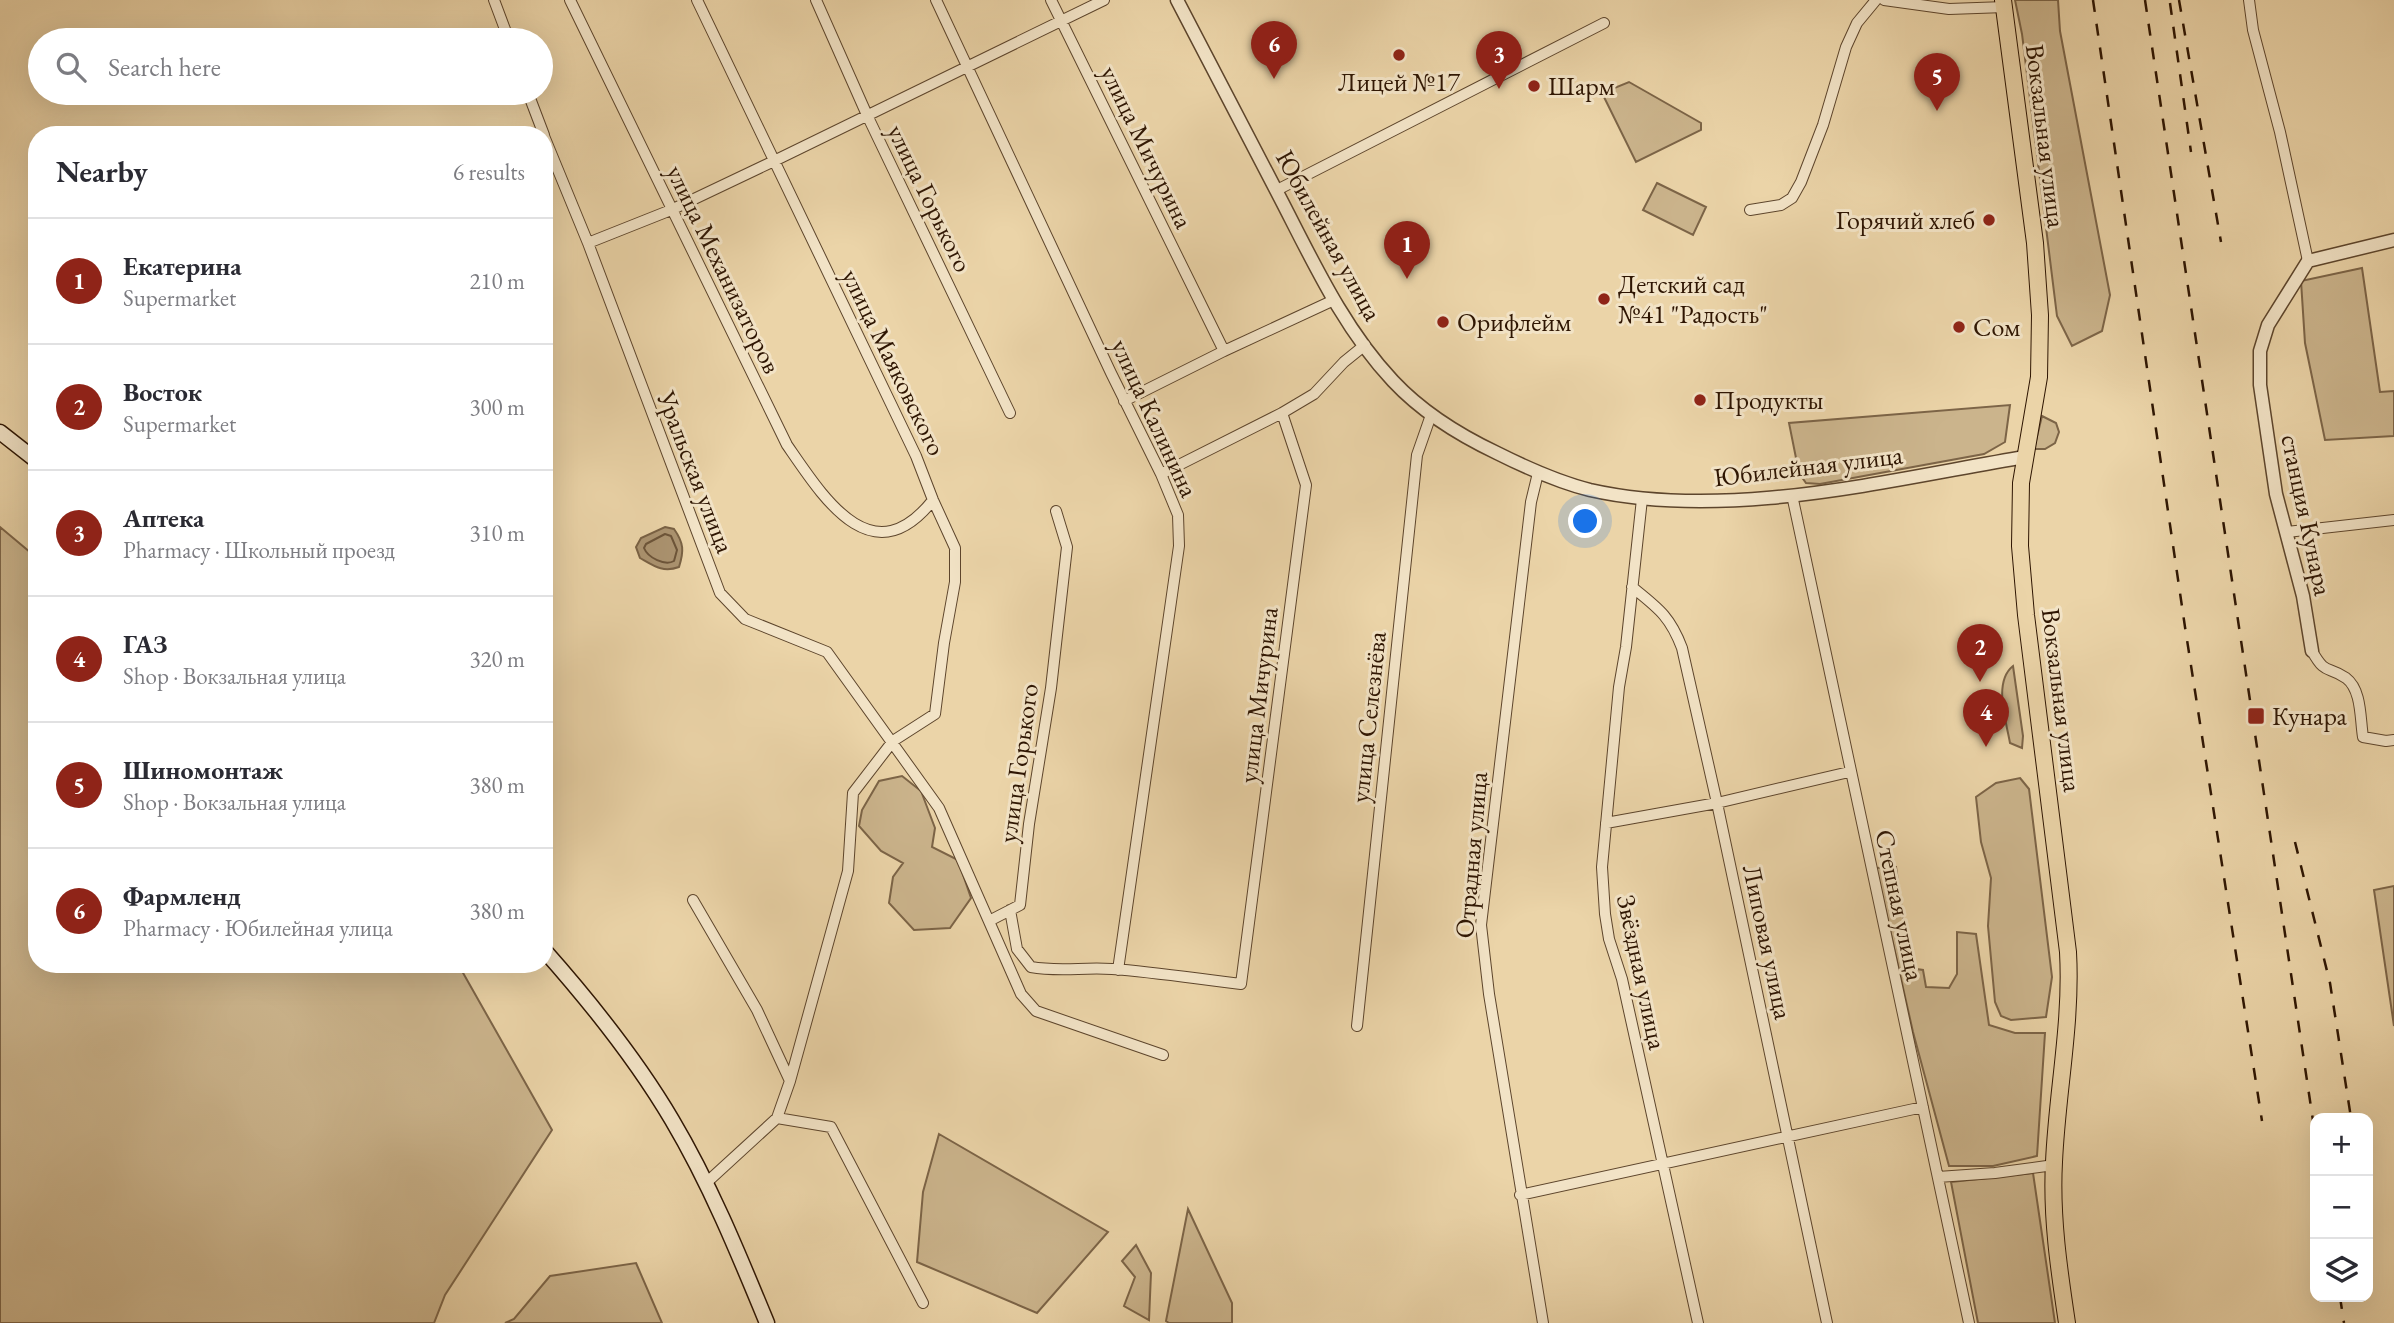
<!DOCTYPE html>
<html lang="en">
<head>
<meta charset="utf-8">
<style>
  body { margin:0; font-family:"EB Garamond",serif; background:#f7f7f7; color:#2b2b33 }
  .controls { position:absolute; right:21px; bottom:21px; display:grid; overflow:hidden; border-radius:14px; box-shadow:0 7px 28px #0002 }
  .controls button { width:63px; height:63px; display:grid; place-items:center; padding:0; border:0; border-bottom:2px solid #e1e1e2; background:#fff; color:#2b2b33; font:35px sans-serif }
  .you { position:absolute; left:1586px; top:522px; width:24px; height:24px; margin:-18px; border:5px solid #fff; border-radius:50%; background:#1a73e8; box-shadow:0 0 0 10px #1a73e833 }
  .badge { display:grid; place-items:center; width:46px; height:46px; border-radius:50%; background:#8f2418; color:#fff; font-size:23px; font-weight:700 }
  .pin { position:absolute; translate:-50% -58px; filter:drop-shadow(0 2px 4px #0008) }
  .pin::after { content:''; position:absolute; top:37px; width:24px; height:21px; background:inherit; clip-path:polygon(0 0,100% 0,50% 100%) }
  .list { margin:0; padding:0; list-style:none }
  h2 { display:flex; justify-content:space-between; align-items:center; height:91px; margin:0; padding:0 28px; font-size:30px }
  h2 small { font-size:23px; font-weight:400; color:#7c7c81 }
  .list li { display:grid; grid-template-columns:46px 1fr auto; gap:21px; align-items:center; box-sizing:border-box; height:126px; padding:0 28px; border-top:2px solid #e1e1e2 }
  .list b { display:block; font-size:26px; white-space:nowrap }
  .list p { margin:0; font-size:23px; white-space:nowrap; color:#7c7c81 }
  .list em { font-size:23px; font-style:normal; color:#7c7c81 }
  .icon { flex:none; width:38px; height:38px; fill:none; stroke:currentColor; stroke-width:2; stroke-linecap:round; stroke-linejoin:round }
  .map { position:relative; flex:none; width:2394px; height:1323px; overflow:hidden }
  .search { position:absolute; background:#fff; box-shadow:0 7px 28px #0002; left:28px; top:28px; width:525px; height:77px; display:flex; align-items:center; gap:18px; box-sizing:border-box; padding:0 24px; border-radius:38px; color:#7c7c81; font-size:26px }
  .panel { position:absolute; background:#fff; box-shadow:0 7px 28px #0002; left:28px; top:126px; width:525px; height:847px; border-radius:28px }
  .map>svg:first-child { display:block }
  .green { fill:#cbb48c; stroke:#7c6447; stroke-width:2 }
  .water { fill:#ab9370; stroke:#796144; stroke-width:2 }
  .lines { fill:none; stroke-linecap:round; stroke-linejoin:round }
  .shore { stroke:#6c5439; stroke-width:2 }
  .minor-casing { stroke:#5d452c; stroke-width:12 }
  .tertiary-casing { stroke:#5d452c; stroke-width:15 }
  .secondary-casing { stroke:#2e1502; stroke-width:17 }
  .primary-casing { stroke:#2e1502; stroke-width:18 }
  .minor { stroke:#f2e3c6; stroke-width:10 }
  .tertiary { stroke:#f2e3c6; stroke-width:12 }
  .secondary { stroke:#f2e3c6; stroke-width:14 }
  .primary { stroke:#ebd4a8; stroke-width:16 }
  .rail { stroke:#2e1502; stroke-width:2.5; stroke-dasharray:12 12; stroke-linecap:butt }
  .poi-dot { fill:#8f2418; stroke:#f2e3c6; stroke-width:2.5 }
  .labels { text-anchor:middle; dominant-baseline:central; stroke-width:6; stroke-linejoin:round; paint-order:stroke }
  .poi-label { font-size:26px; fill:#2e1502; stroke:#f2e3c6; text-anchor:start }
  .street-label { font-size:26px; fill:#2e1502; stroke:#f2e3c6 }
</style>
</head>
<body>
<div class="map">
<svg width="2394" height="1323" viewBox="0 0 2394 1323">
  <rect width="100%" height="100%" fill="#ebd4a8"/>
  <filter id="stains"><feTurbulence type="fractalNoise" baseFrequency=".00286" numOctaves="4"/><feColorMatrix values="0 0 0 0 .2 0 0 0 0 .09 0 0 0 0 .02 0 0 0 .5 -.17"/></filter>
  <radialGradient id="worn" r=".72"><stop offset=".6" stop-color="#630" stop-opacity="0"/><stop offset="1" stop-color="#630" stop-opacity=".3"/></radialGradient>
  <path class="green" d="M2015,0H2058L2060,31L2110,295L2102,331L2072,346L2057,316L2022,34Z
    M1629,82L1701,123V130L1636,162L1602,93Z
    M1657,183L1706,207L1693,235L1643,210Z
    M2362,268L2380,392L2394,391V436L2325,440L2305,343L2301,281Z
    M2010,405L2005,442L1984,454L1820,484L1806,483L1799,473L1789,423Z
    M2042,416L2056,423L2059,432L2055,443L2045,449H2034Z
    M0,527L37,558V964H458L552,1130L445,1295L434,1323H0Z
    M2013,666L2023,736L2022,748L2010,743C2006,720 1993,682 2013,666Z
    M902,776L921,791L935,828L932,847L958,860L971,898L950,928L914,930L889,903L893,877L903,863L881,851L859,826L862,810L879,781Z
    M2020,778L2029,789L2052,977L2046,1017L2011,1020L2001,1016L1995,1002L1988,926L1991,878L1981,842L1976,797L1996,783Z
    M1896,867L1910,968L1923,970L1926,987L1949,988L1957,974V932L1976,934L1989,1025L2015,1033H2045L2037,1156L1993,1166H1949L1913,1032L1876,868Z
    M2394,886V1026L2374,890Z
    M939,1134L1108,1232L1037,1313L917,1262L923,1192Z
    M2033,1173L2055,1323H1978L1951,1182Z
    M1188,1209L1232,1303V1323H1169L1166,1321Z
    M1136,1245L1151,1273L1149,1320L1124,1306L1135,1277L1122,1261Z
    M636,1263L662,1323H505L514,1319L550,1276Z"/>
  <path class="water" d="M665,527L674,529C684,543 684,551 679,567C663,573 654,566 640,558L636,547L641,538Z"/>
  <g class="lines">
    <path class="shore" d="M665,534L671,536L677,550L674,561C665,566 648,558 644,548L646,544Z"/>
    <defs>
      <path id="minor" d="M494,0L509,40
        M570,0L787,445C823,497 872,577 933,500
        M697,0L916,456L933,500L955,548V582L944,643L935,714L893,741L853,793L848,871L790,1081
        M816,0L867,115L1010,413
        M936,0L1111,373L1161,474L1178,515L1179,546L1118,970
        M1051,0L1224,351
        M1884,0L1949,9L2005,7
        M2249,0L2253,30L2280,132L2308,261
        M528,93L544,135
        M544,136L588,243L720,593L745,619L827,652L939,808L1021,994L1036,1011L1163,1055
        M1277,190L1604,23
        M1750,210L1781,205L1792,198L1801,182L1823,125L1846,47L1857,23L1876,0
        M588,243L671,210L774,161L1104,0
        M1124,401L1224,351L1334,300
        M1538,473L1531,502L1481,925L1489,994L1543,1323
        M1161,474L1282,413L1314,394L1344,362L1365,345
        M1792,495L1969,1323
        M1642,499L1626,647L1619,687L1602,867L1605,914L1609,939L1622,979L1698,1323
        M2287,532L2394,520
        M1632,587C1658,608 1670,616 1682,648L1717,803L1827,1323
        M2312,651C2326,676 2327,665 2346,678C2362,690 2360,719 2363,737L2386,741L2394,740
        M1606,823L1717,803L1849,772
        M693,900L757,1010L790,1081L777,1118L831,1127L923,1303
        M1010,910L1017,949L1031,967C1058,972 1084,967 1112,969C1155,972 1198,979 1241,984L1306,485L1282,413
        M989,921L1020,905L1029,824L1051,688L1067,547L1056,511
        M1357,1026L1417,455L1431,415
        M1938,1177L1995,1173L2054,1165
        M705,1184L777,1118
        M1520,1195L1923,1107"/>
      <path id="tertiary" d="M1177,0C1210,64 1244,128 1277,192C1311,257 1342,327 1393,381C1422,412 1459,435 1497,453C1527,468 1558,482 1590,490C1728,521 1888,480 2025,457
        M2312,651L2303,596L2276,494L2260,385V351L2268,325L2308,261L2394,240"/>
      <path id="secondary" d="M0,432L37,461
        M544,950C591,1003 636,1059 672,1120C710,1184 739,1255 767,1323"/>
      <path id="primary" d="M2003,0L2035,243L2040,315L2039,377L2021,483L2020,546L2026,615L2068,952C2072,1023 2057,1092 2054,1162C2051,1216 2059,1270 2067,1323"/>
    </defs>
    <use href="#minor" class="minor-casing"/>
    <use href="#tertiary" class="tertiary-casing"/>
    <use href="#secondary" class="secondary-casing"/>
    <use href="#primary" class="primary-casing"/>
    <use href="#minor" class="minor"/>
    <use href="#tertiary" class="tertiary"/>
    <use href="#secondary" class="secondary"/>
    <use href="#primary" class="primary"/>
    <path class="rail" d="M2093,0L2185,627L2262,1121
      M2145,0L2315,1134
      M2179,0L2221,242
      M2170,3L2191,152
      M2295,842L2330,983L2351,1118
      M2340,1297L2344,1323"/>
  </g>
  <g class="poi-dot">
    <circle cx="1399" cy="55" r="7"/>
    <circle cx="1534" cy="86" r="7"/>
    <circle cx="1989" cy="220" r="7"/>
    <circle cx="1604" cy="299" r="7"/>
    <circle cx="1443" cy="322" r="7"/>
    <circle cx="1959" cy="327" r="7"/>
    <circle cx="1700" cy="400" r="7"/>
    <rect x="2247" y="707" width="18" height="18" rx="3.5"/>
  </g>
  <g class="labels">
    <g class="poi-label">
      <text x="1399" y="82" text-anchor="middle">Лицей №17</text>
      <text x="1548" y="86">Шарм</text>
      <text x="1975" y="220" text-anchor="end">Горячий хлеб</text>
      <text x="1618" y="284">Детский сад<tspan x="1618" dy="30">№41 "Радость"</tspan></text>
      <text x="1457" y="322">Орифлейм</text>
      <text x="1973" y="327">Сом</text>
      <text x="1714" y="400">Продукты</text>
      <text x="2272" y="716">Кунара</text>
    </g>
    <g class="street-label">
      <text transform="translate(2046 136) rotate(83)">Вокзальная улица</text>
      <text transform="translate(1147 147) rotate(64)">улица Мичурина</text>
      <text transform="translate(930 198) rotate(64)">улица Горького</text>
      <text transform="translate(1329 235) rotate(61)">Юбилейная улица</text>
      <text transform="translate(724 269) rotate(64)">улица Механизаторов</text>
      <text transform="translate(894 362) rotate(64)">улица Маяковского</text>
      <text transform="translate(1155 418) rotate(65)">улица Калинина</text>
      <text transform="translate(1808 466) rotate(-7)">Юбилейная улица</text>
      <text transform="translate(696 472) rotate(69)">Уральская улица</text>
      <text transform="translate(2307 515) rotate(78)">станция Кунара</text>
      <text transform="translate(1258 695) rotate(-83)">улица Мичурина</text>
      <text transform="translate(2062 700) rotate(83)">Вокзальная улица</text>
      <text transform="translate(1368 717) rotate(-84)">улица Селезнёва</text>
      <text transform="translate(1018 763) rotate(-82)">улица Горького</text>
      <text transform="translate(1471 855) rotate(-85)">Отрадная улица</text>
      <text transform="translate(1900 905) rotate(78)">Степная улица</text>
      <text transform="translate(1768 942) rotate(78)">Липовая улица</text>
      <text transform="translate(1642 972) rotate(78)">Звёздная улица</text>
    </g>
  </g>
  <rect width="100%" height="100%" filter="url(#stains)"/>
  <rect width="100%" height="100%" fill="url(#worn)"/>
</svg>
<div class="controls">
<button>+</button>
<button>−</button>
<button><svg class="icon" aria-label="layers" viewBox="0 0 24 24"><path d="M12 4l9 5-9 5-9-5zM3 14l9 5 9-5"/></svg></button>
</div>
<div class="you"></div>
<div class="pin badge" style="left:1407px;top:279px">1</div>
<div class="pin badge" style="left:1980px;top:682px">2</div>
<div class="pin badge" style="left:1499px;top:89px">3</div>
<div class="pin badge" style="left:1986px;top:747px">4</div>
<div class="pin badge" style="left:1937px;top:111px">5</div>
<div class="pin badge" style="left:1274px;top:79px">6</div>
<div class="search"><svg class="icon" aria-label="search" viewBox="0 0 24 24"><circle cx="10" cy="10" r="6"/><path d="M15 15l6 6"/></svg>Search here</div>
<section class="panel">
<h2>Nearby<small>6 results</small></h2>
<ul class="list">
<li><span class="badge">1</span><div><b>Екатерина</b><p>Supermarket</p></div><em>210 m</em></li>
<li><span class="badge">2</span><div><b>Восток</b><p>Supermarket</p></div><em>300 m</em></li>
<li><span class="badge">3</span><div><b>Аптека</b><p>Pharmacy · Школьный проезд</p></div><em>310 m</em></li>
<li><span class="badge">4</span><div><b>ГАЗ</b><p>Shop · Вокзальная улица</p></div><em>320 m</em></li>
<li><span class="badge">5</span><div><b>Шиномонтаж</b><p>Shop · Вокзальная улица</p></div><em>380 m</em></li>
<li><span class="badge">6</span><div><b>Фармленд</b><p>Pharmacy · Юбилейная улица</p></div><em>380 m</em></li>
</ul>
</section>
</div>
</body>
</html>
